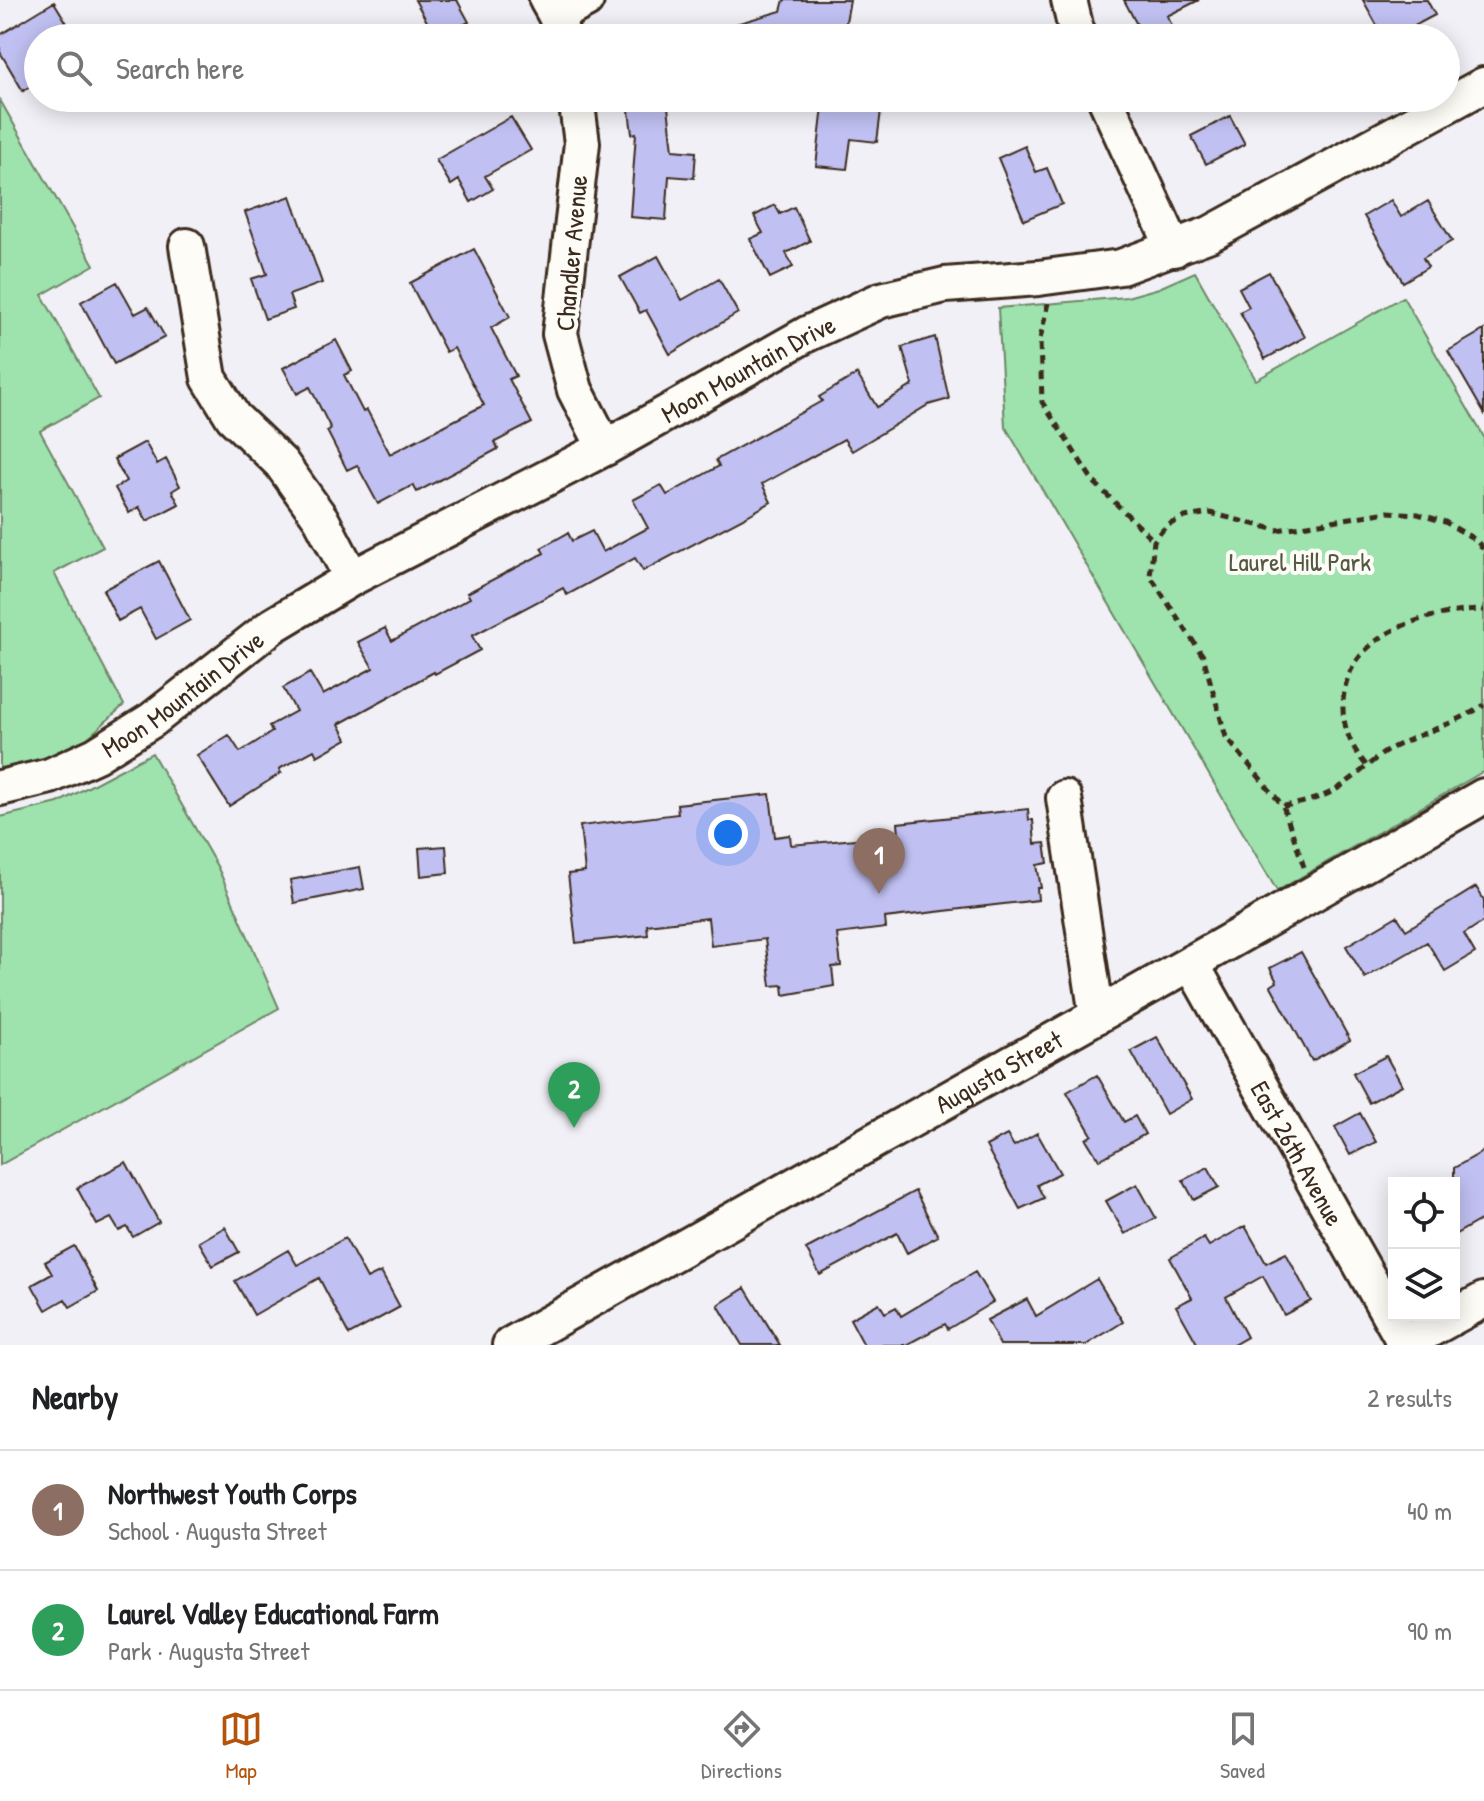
<!DOCTYPE html>
<html lang="en">
<head>
<meta charset="utf-8">
<style>
  body { margin:0; font-family:"Patrick Hand",sans-serif; background:#f6f6f6; color:#202124 }
  .controls { position:absolute; right:24px; bottom:24px; display:grid; overflow:hidden; border-radius:0px; box-shadow:0 4px 20px #0003 }
  .controls button { width:72px; height:72px; display:grid; place-items:center; padding:0; border:0; border-bottom:2px solid #e0e0e0; background:#fff; color:#202124; font:40px sans-serif }
  .you { position:absolute; left:728px; top:834px; width:28px; height:28px; margin:-20px; border:6px solid #fff; border-radius:50%; background:#1a73e8; box-shadow:0 0 0 12px #1a73e833 }
  .badge { display:grid; place-items:center; width:52px; height:52px; border-radius:50%; background:#b45309; color:#fff; font-size:26px; font-weight:700 }
  .pin { position:absolute; translate:-50% -66px; filter:drop-shadow(0 2px 4px #0008) }
  .pin::after { content:''; position:absolute; top:42px; width:28px; height:24px; background:inherit; clip-path:polygon(0 0,100% 0,50% 100%) }
  .list { margin:0; padding:0; list-style:none }
  h2 { display:flex; justify-content:space-between; align-items:center; height:104px; margin:0; padding:0 32px; font-size:34px }
  h2 small { font-size:26px; font-weight:400; color:#757577 }
  .list li { display:grid; grid-template-columns:52px 1fr auto; gap:24px; align-items:center; box-sizing:border-box; height:120px; padding:0 32px; border-top:2px solid #e0e0e0 }
  .list b { display:block; font-size:30px; white-space:nowrap }
  .list p { margin:0; font-size:26px; white-space:nowrap; color:#757577 }
  .list em { font-size:26px; font-style:normal; color:#757577 }
  .icon { flex:none; width:44px; height:44px; fill:none; stroke:currentColor; stroke-width:2; stroke-linecap:round; stroke-linejoin:round }
  .map { position:relative; flex:none; width:1484px; height:1345px; overflow:hidden }
  .search { position:absolute; background:#fff; box-shadow:0 4px 20px #0003; left:24px; right:24px; top:24px; height:88px; display:flex; align-items:center; gap:20px; box-sizing:border-box; padding:0 28px; border-radius:44px; color:#757577; font-size:30px }
  .sheet { height:344px; background:#fff }
  nav { display:flex; justify-content:space-around; align-items:center; box-sizing:border-box; height:112px; border-top:2px solid #e0e0e0; background:#fff; font-size:22px; color:#757577 }
  nav a { display:grid; justify-items:center; gap:4px }
  nav .on { color:#b45309 }
  .map>svg:first-child { display:block }
  .green { fill:#9ee2ae; stroke:#6c8666; stroke-width:2 }
  .building { fill:#c0c0f2; stroke:#3b2a1e; stroke-width:2 }
  .lines { fill:none; stroke-linecap:round; stroke-linejoin:round }
  .minor-casing { stroke:#3b2a1e; stroke-width:40 }
  .path { stroke:#3b2a1e; stroke-width:5; stroke-dasharray:8 6; stroke-linecap:butt }
  .minor { stroke:#fdfcf7; stroke-width:34 }
  .labels { text-anchor:middle; dominant-baseline:central; stroke-width:8; stroke-linejoin:round; paint-order:stroke }
  .street-label { font-size:26px; fill:#3b2a1e; stroke:#fdfcf7 }
  .park-label { font-size:26px; fill:#545842; stroke:#fdfcf7 }
</style>
</head>
<body>
<div class="map">
<svg width="1484" height="1345" viewBox="0 0 1484 1345">
  <rect width="100%" height="100%" fill="#f1f0f6"/>
  <filter id="ink" filterUnits="userSpaceOnUse"><feTurbulence type="fractalNoise" baseFrequency=".0125" numOctaves="2"/><feDisplacementMap in="SourceGraphic" scale="16" xChannelSelector="R" yChannelSelector="G"/><feConvolveMatrix kernelMatrix="1 2 1 2 8 2 1 2 1" color-interpolation-filters="sRGB"/></filter>
  <g filter="url(#ink)">
    <path class="green" d="M0,100L94,265L42,295L99,398L40,431L103,547L54,573L124,705L71,753L0,775Z
      M1195,272L1256,380L1403,297L1484,437V771L1277,891L1005,426L998,308L1127,297L1159,288Z
      M152,753L218,868L279,1008L0,1165V817L58,803Z"/>
    <path class="building" d="M415,0H457L469,22L436,38Z
      M784,0H850L843,38H709L708,32L781,11Z
      M1124,0H1199L1167,16L1179,38H1144Z
      M1363,0H1427L1435,15L1414,26L1420,38H1384Z
      M54,2L76,38H38V82L23,91L0,52V35Z
      M638,98H667L673,150L696,152L694,178L669,176L666,220L630,217L636,133L632,134L628,102L638,101Z
      M824,98L882,103L877,142L851,139L847,169L816,166Z
      M1230,116L1245,144L1206,164L1191,136Z
      M511,117L531,150L485,176L493,189L471,202L459,180L451,185L436,160Z
      M1025,146L1036,172L1047,168L1062,204L1024,220L998,158Z
      M291,196L322,283L289,295L294,309L265,319L251,279L267,274L245,212Z
      M1391,200L1401,217L1428,201L1452,241L1423,258L1428,267L1403,282L1364,216Z
      M775,205L780,214L794,207L810,241L786,253L793,267L770,278L750,239L763,233L754,216Z
      M474,249L510,317L491,328L516,376L509,379L532,423L495,442L498,449L417,492L413,485L378,504L357,465L347,470L327,431L331,429L310,387L297,394L283,368L336,340L352,371L344,375L363,412L367,410L390,454L484,405L454,348L446,352L410,283Z
      M658,256L682,300L719,279L738,313L670,354L646,310L640,313L620,277Z
      M1269,272L1305,337L1265,359L1240,312L1249,307L1239,288Z
      M117,282L135,314L148,307L165,337L114,364L81,302Z
      M1484,330V413L1448,351Z
      M935,337L949,399L928,405L852,451L844,439L762,484L771,502L747,516L643,571L635,558L567,595L563,588L472,636L480,650L435,674L434,672L339,724L347,739L317,756L314,750L279,769L281,773L229,806L197,755L229,735L240,752L272,732L269,726L296,711L283,688L310,673L323,695L373,668L358,642L385,628L392,641L470,598L467,593L544,553L541,548L568,533L572,541L592,531L603,552L648,528L633,500L661,485L667,495L719,466L716,460L822,401L819,397L857,374L877,407L913,385L902,347Z
      M145,442L157,464L166,459L180,486L172,491L179,504L147,521L139,507L129,513L115,488L126,481L114,459Z
      M159,561L190,620L156,639L140,609L118,621L103,590Z
      M770,794L775,837L790,835L791,845L899,835L898,823L1028,809L1029,820H1033L1035,844L1045,843L1048,863L1037,865L1041,888H1037L1038,900L885,918L886,928L837,934L841,966L832,967L834,986L784,995L783,985L771,986L765,939L711,946L708,918L647,925L648,935L576,943L568,874L585,872L580,826L678,814L677,804Z
      M446,846L448,873L421,876L419,848Z
      M360,867L364,889L294,903L290,880Z
      M1476,887L1484,900V921L1464,934L1475,953L1445,971L1427,942L1365,978L1346,946L1397,916L1406,930Z
      M1301,952L1350,1040L1312,1061L1271,986L1277,982L1270,968Z
      M1157,1037L1192,1099L1166,1114L1131,1051Z
      M1386,1056L1402,1085L1369,1103L1353,1073Z
      M1097,1075L1124,1122L1135,1116L1145,1134L1099,1160L1086,1139L1092,1135L1067,1092Z
      M1360,1113L1376,1142L1350,1155L1335,1127Z
      M1037,1133L1060,1173L1037,1185L1044,1198L1020,1209L986,1146L1007,1135L1014,1146Z
      M1484,1151V1218L1454,1235V1168Z
      M126,1162L159,1222L133,1237L127,1227L119,1231L111,1218L97,1225L77,1188Z
      M1208,1167L1219,1187L1194,1200L1183,1180Z
      M1137,1184L1156,1218L1125,1234L1106,1201Z
      M915,1191L938,1236L907,1253L897,1233L820,1275L806,1249Z
      M1245,1226L1266,1263L1286,1253L1311,1301L1284,1315L1263,1276L1226,1297L1247,1337L1233,1345H1198L1176,1306L1192,1298L1170,1258L1204,1238L1209,1246Z
      M225,1227L239,1252L213,1266L199,1242Z
      M345,1238L367,1279L381,1272L400,1307L349,1335L319,1278L254,1315L235,1281L288,1250L297,1265Z
      M74,1246L98,1291L70,1307L65,1299L46,1310L32,1285L52,1274L45,1262Z
      M975,1272L993,1302L948,1329L945,1324L906,1345H864L850,1319L879,1303L885,1313L896,1307L901,1316Z
      M1097,1279L1123,1322L1086,1345H1000L987,1320L1027,1299L1036,1316Z
      M745,1288L780,1345H742L718,1305Z"/>
    <g class="lines">
      <defs>
        <g id="minor">
          <path d="M547,0L556,16L563,38"/>
          <path d="M1069,0L1078,38"/>
          <path d="M556,16L586,0"/>
          <path d="M576,98L582,143L560,334L575,390L605,448"/>
          <path d="M1105,98L1174,249"/>
          <path d="M187,246L209,378L233,417L281,463L321,519L352,578"/>
          <path id="s1" d="M0,788L50,776L96,755L152,720L272,626L352,578L605,448L807,334L881,300L945,285L1038,278L1121,267L1210,234L1484,85"/>
          <path d="M1064,798L1097,1016"/>
          <path id="s2" d="M1191,963L1405,1343"/>
          <path id="s3" d="M510,1345L1191,963L1484,796"/>
          <path d="M1402,1345L1484,1300"/>
        </g>
      </defs>
      <use href="#minor" class="minor-casing"/>
      <path class="path" d="M1048,303L1040,339L1042,402L1093,481L1154,541
        M1366,765C1352,748 1344,731 1343,709C1341,635 1423,611 1484,610
        M1283,806C1305,803 1330,796 1347,782C1363,771 1375,757 1392,748C1422,732 1456,724 1484,705
        M1304,867L1283,806L1226,737L1203,656L1150,576L1154,541L1166,526L1185,517L1210,513L1277,530L1388,512L1418,514L1445,522L1476,540L1484,550"/>
      <use href="#minor" class="minor"/>
    </g>
  </g>
  <g class="labels">
    <g class="street-label">
      <text transform="translate(571 253) rotate(-85)">Chandler Avenue</text>
      <text stroke="none"><textPath href="#s1" startOffset="862">Moon Mountain Drive</textPath></text>
      <text stroke="none"><textPath href="#s1" startOffset="208">Moon Mountain Drive</textPath></text>
      <text stroke="none"><textPath href="#s3" startOffset="560">Augusta Street</textPath></text>
      <text stroke="none"><textPath href="#s2" startOffset="218">East 26th Avenue</textPath></text>
    </g>
    <g class="park-label">
      <text x="1300" y="561">Laurel Hill Park</text>
    </g>
  </g>
</svg>
<div class="controls">
<button><svg class="icon" aria-label="locate" viewBox="0 0 24 24"><circle cx="12" cy="12" r="6"/><path d="M12 2v4M12 18v4M2 12h4M18 12h4"/></svg></button>
<button><svg class="icon" aria-label="layers" viewBox="0 0 24 24"><path d="M12 4l9 5-9 5-9-5zM3 14l9 5 9-5"/></svg></button>
</div>
<div class="you"></div>
<div class="pin badge" style="left:879px;top:894px;background:#8d6e63">1</div>
<div class="pin badge" style="left:574px;top:1128px;background:#2e9e5b">2</div>
<div class="search"><svg class="icon" aria-label="search" viewBox="0 0 24 24"><circle cx="10" cy="10" r="6"/><path d="M15 15l6 6"/></svg>Search here</div>
</div>
<section class="sheet">
<h2>Nearby<small>2 results</small></h2>
<ul class="list">
<li><span class="badge" style="background:#8d6e63">1</span><div><b>Northwest Youth Corps</b><p>School · Augusta Street</p></div><em>40 m</em></li>
<li><span class="badge" style="background:#2e9e5b">2</span><div><b>Laurel Valley Educational Farm</b><p>Park · Augusta Street</p></div><em>90 m</em></li>
</ul>
</section>
<nav>
<a class="on"><svg class="icon" aria-label="map" viewBox="0 0 24 24"><path d="M3 6l6-2 6 2 6-2v14l-6 2-6-2-6 2zM9 4v14M15 6v14"/></svg>Map</a>
<a><svg class="icon" aria-label="directions" viewBox="0 0 24 24"><path d="M12 3l9 9-9 9-9-9zM9 14v-3h6M13 9l2 2-2 2"/></svg>Directions</a>
<a><svg class="icon" aria-label="saved" viewBox="0 0 24 24"><path d="M7 4h10v16l-5-4-5 4z"/></svg>Saved</a>
</nav>
</body>
</html>
